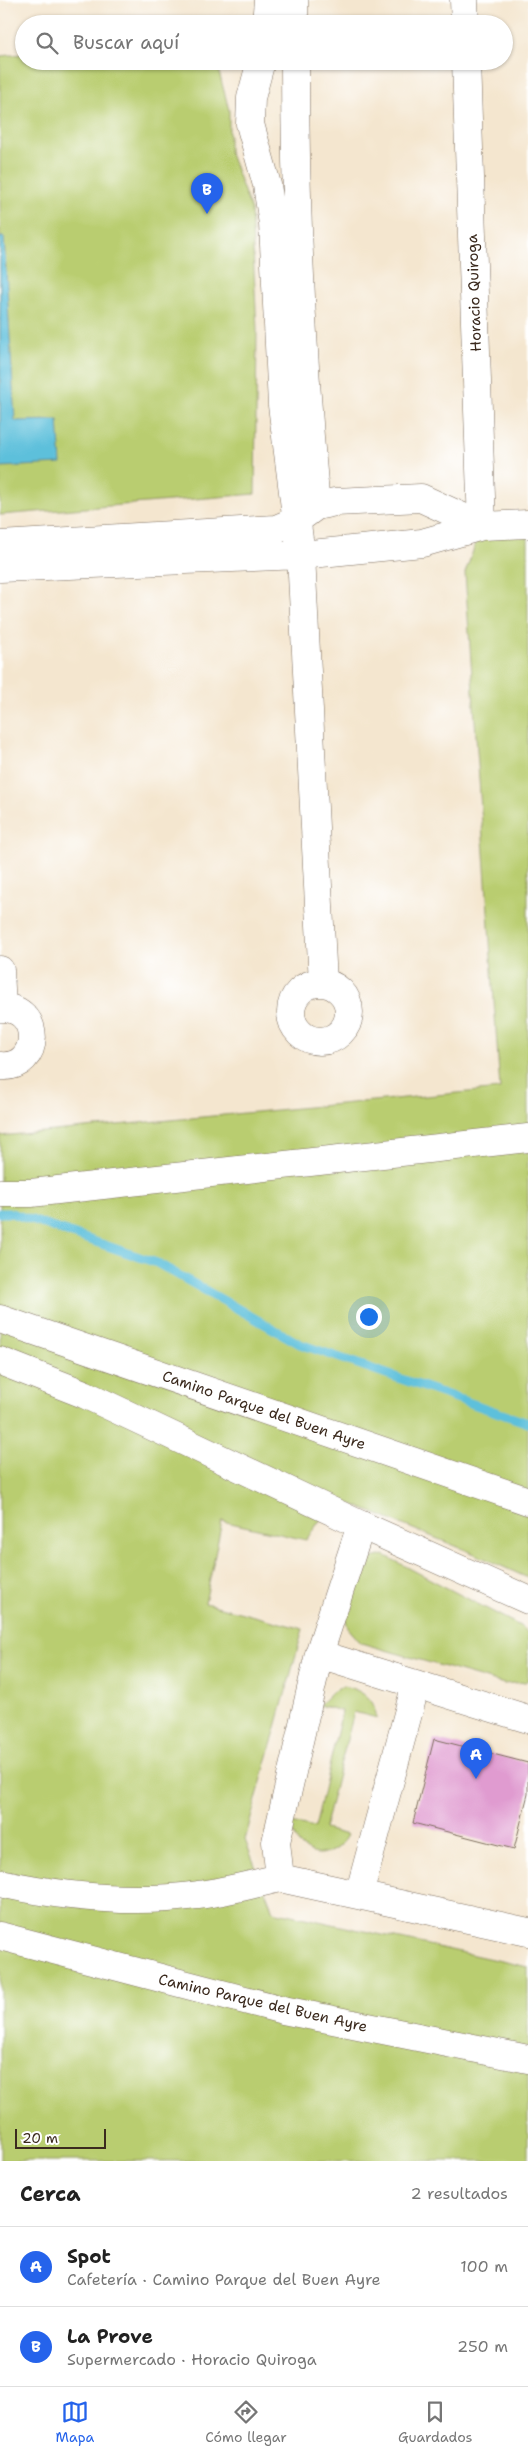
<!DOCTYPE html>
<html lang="es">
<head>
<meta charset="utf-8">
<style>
  body { margin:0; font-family:"Shantell Sans",sans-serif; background:#f6f6f6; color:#222 }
  .scale { position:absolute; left:15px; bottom:12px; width:91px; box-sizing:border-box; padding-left:5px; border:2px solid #3b2a1e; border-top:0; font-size:14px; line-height:18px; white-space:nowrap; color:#3b2a1e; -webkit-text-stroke:4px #fff; paint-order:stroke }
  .you { position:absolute; left:368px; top:1316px; width:18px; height:18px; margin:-12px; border:4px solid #fff; border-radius:50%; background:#1a73e8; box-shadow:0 0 0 8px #1a73e833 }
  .badge { display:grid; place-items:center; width:32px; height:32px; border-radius:50%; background:#2563eb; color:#fff; font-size:16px; font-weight:700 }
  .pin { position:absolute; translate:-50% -41px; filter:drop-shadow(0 1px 2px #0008) }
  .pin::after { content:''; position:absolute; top:26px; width:18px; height:15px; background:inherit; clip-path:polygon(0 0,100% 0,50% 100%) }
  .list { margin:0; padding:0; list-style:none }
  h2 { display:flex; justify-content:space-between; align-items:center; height:65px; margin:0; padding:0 20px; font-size:21px }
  h2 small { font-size:16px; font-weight:400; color:#767676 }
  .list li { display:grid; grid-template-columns:32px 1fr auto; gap:15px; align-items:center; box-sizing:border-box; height:80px; padding:0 20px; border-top:1px solid #e0e0e0 }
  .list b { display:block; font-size:19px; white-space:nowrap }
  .list p { margin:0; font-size:16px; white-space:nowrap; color:#767676 }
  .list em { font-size:16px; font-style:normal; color:#767676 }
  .icon { flex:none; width:28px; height:28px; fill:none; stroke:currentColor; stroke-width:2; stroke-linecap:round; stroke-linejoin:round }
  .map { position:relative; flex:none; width:528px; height:2161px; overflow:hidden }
  .search { position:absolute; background:#fff; box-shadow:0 1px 4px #0004; left:15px; right:15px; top:15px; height:55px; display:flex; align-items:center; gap:12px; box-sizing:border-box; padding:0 18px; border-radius:28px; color:#767676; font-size:19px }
  .sheet { height:225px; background:#fff }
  nav { display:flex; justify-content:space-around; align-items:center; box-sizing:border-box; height:70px; border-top:1px solid #e0e0e0; background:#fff; font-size:14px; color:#767676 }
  nav a { display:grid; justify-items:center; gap:2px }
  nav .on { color:#2563eb }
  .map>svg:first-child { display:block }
  .green { fill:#b9cd70; stroke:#7a7c47 }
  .water { fill:#5dc0db; stroke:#4c757c }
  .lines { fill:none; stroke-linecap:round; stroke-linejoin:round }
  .stream { stroke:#5dc0db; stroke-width:9 }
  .building { fill:#e09bd0 }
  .minor-casing { stroke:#7c6c5c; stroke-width:29 }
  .highway-casing { stroke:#7c6c5c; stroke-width:29 }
  .minor { stroke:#fff; stroke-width:28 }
  .highway { stroke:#fff; stroke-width:28 }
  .labels { text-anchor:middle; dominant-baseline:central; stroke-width:4; stroke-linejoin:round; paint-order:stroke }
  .street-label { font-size:15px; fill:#3b2a1e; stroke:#fff }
</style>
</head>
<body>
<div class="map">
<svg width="528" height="2161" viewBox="0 0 528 2161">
  <rect width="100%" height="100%" fill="#fff"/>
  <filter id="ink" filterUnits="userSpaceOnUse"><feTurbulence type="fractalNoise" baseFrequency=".02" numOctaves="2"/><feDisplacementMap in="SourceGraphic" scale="10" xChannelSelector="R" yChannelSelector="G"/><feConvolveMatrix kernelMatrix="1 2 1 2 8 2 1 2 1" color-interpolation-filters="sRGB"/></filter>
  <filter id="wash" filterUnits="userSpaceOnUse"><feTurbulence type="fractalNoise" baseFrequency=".0096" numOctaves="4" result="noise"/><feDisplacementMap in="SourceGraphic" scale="20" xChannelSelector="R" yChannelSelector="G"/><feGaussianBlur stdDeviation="1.12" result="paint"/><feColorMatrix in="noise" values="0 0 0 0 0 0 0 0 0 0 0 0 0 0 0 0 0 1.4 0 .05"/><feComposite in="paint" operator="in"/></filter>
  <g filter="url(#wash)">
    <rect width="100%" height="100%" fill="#f4e6cf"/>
    <path class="green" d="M24,54V61H216L229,110V151L251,210L257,330L255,494L0,515V56Z
      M528,524V1578L468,1551L336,1498L306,1540L222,1521L205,1603L303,1629L245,1840L273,1911L528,1967V2161H0V1136L500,1089L465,573L482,526Z
      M384,1555L520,1626L528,1633V1680L525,1682L504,1684L361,1643L348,1628L345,1617L364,1560Z
      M343,1686C362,1690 373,1698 377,1718L354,1712L324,1829L347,1835C331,1866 294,1857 291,1823L315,1828L342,1711L319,1705L332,1692Z"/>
    <path class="water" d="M0,237H4L15,421L58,420L61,464L0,467Z"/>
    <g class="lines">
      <path class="stream" d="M0,1213H11L157,1263L300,1344L528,1423"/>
    </g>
    <g id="blocks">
      <path class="building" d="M434,1739L528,1763V1794L514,1849L413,1823Z"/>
    </g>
  </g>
  <g filter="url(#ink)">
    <use href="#blocks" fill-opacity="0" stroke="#7c6c5c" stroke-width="1"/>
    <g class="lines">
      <defs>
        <path id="minor" d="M294,0V24
          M464,0L465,24
          M266,24L268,0
          M261,61L251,98L250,124L267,185L273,224L282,405L301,555L323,983
          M295,61C295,210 302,358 316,506
          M466,61L482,526
          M0,545L276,529L297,520L316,506L335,502L421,498L482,526
          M0,568L301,555L422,543L482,526L528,524
          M0,970L2,1008
          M291 1012a29 29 0 1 1 58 0a29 29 0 1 1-58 0Z
          M0,1008C43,1005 42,1070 0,1066
          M0,1193H31L528,1138
          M528,1600L361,1525L319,1654L276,1842L280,1878L528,1932
          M319,1654L528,1719
          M359,1895L416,1684"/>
        <path id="highway" d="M0,1319L528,1501
          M0,1361L84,1394L361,1525
          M0,1883C64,1897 133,1904 198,1895C225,1892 253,1884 280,1878
          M0,1936L283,2010L528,2059"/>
      </defs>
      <use href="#minor" class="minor-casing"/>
      <use href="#highway" class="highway-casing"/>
      <use href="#minor" class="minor"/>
      <use href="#highway" class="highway"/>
    </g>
  </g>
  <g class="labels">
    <g class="street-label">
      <text transform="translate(474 293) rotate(-92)">Horacio Quiroga</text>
      <text transform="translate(264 1410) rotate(19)">Camino Parque del Buen Ayre</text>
      <text transform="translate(263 2003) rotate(13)">Camino Parque del Buen Ayre</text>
    </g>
  </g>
</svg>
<div class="scale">20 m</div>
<div class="you"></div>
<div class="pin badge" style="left:476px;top:1779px">A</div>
<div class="pin badge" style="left:207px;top:214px">B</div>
<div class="search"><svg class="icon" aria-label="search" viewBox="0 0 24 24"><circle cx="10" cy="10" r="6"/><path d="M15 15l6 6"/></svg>Buscar aquí</div>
</div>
<section class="sheet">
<h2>Cerca<small>2 resultados</small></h2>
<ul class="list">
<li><span class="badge">A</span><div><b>Spot</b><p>Cafetería · Camino Parque del Buen Ayre</p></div><em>100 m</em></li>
<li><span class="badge">B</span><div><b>La Prove</b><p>Supermercado · Horacio Quiroga</p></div><em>250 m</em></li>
</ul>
</section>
<nav>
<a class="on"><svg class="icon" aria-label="map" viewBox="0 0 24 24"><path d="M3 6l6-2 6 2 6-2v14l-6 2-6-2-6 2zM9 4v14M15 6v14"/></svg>Mapa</a>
<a><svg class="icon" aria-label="directions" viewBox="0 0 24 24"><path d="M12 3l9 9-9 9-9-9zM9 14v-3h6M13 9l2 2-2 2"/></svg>Cómo llegar</a>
<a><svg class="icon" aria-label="saved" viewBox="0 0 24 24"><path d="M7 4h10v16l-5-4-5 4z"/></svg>Guardados</a>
</nav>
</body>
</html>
